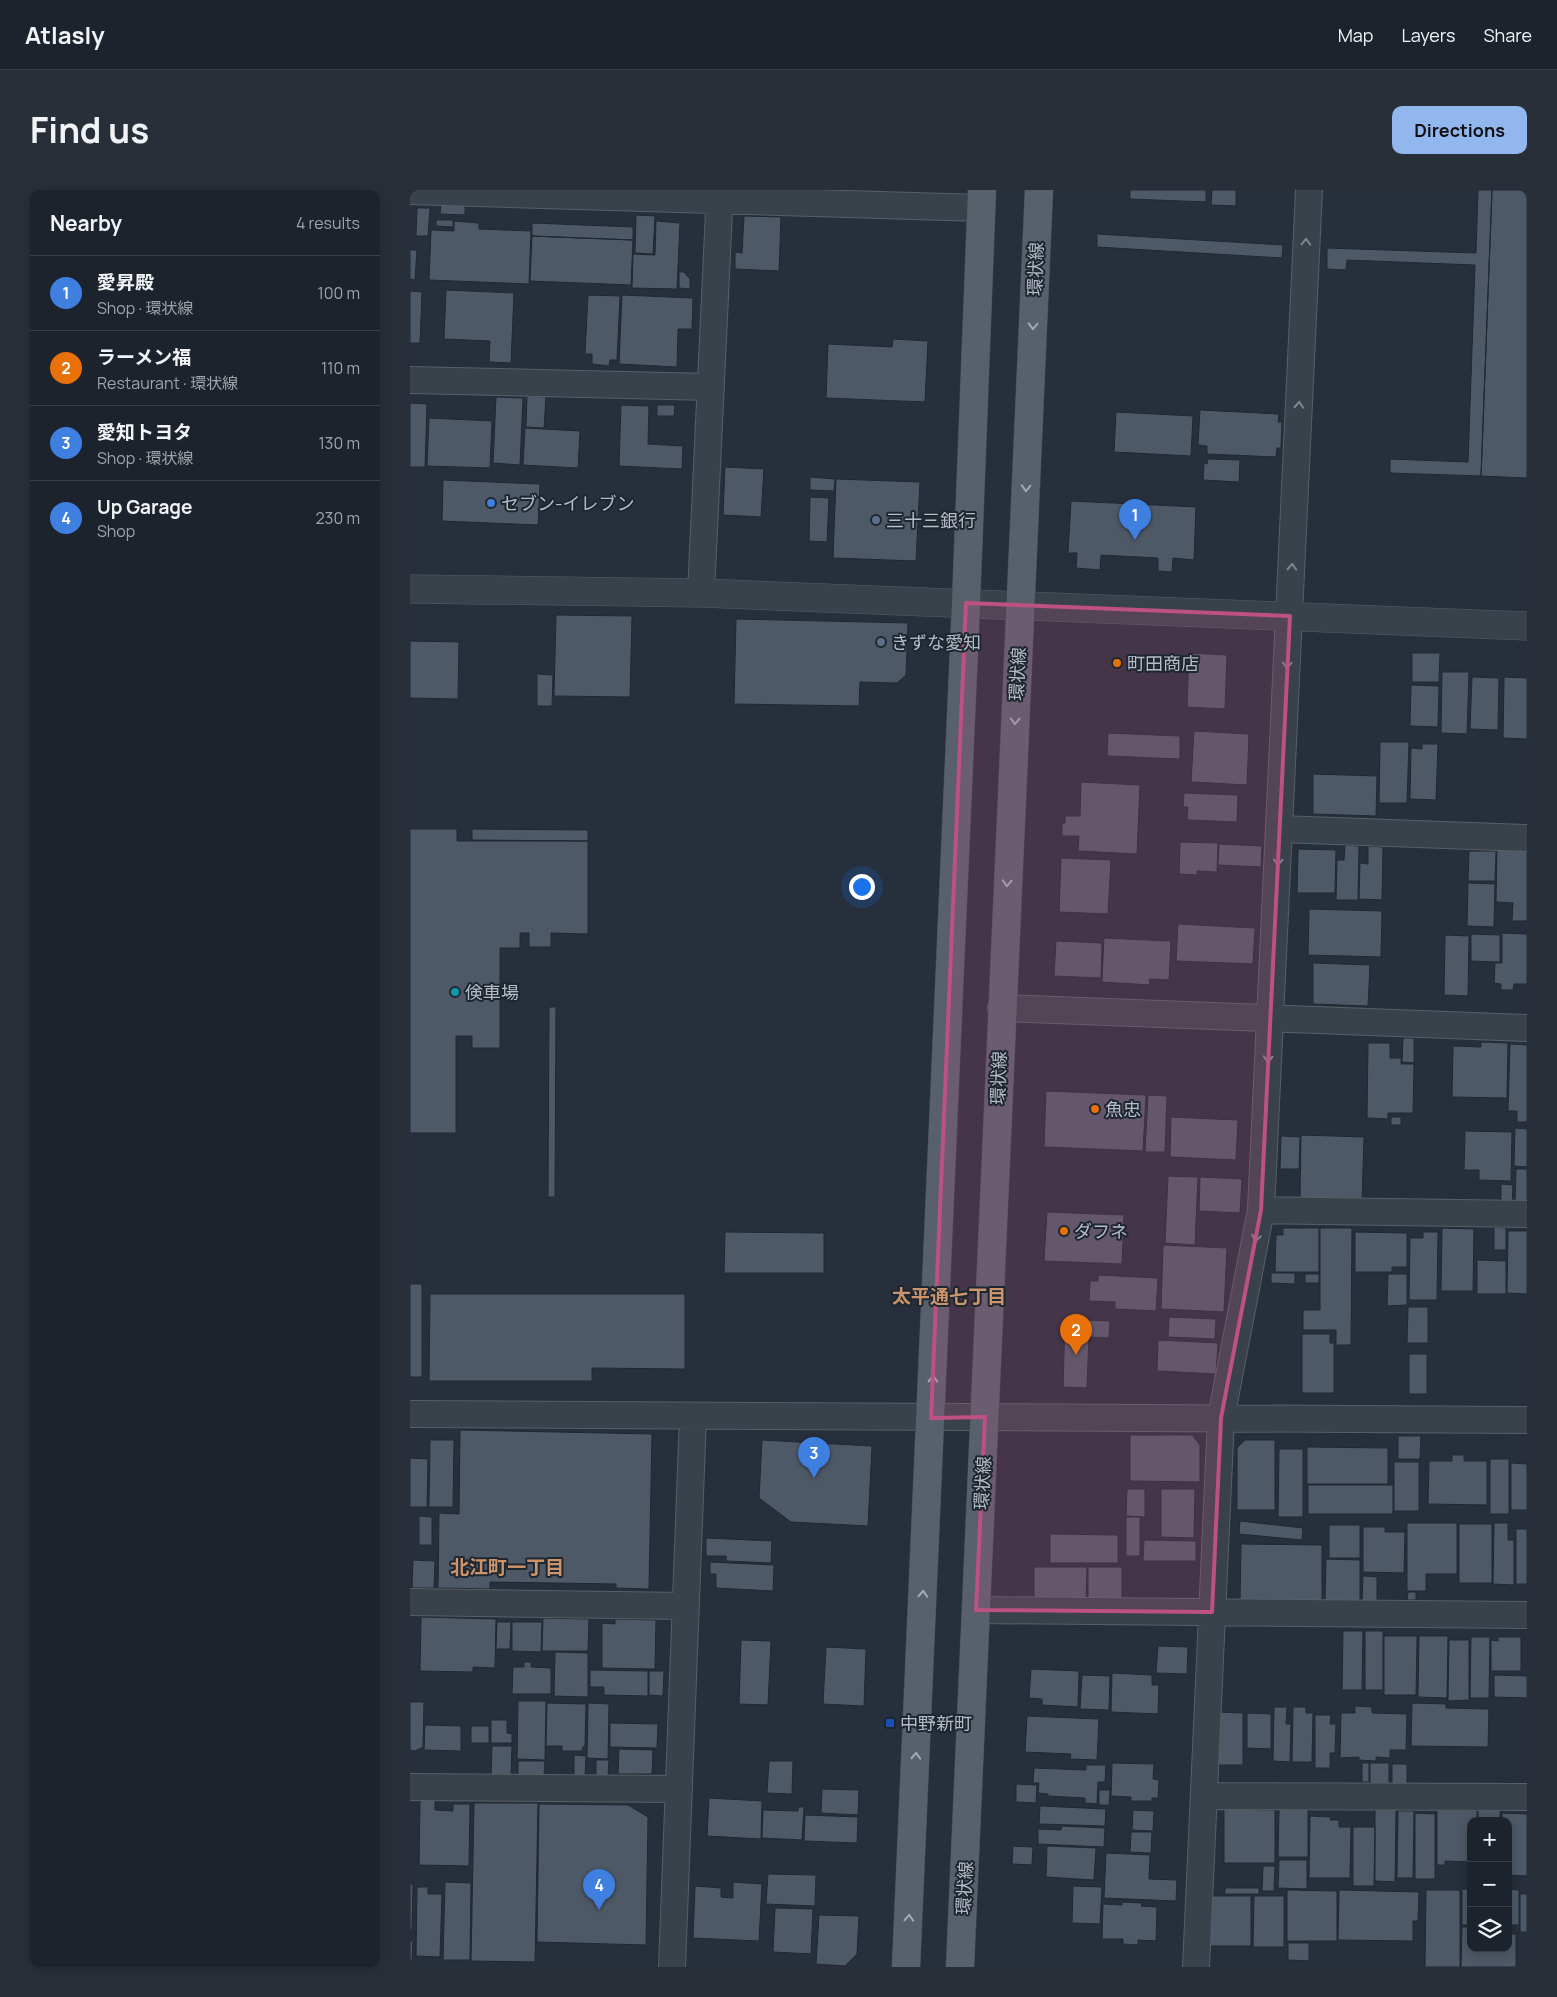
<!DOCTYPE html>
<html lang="en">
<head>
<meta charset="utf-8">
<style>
  body { margin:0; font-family:Manrope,"Noto Sans JP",sans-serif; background:#292f38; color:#f1f3f6 }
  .controls { position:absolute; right:15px; bottom:15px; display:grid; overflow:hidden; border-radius:10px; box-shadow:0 2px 12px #0003 }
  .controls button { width:45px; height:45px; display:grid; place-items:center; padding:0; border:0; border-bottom:1px solid #3a4048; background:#1c232c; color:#f1f3f6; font:25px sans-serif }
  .you { position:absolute; left:451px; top:696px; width:18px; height:18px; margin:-12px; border:4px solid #fff; border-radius:50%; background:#1a73e8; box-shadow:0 0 0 8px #1a73e833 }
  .badge { display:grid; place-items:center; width:32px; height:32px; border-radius:50%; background:#92b7ee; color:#fff; font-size:16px; font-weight:700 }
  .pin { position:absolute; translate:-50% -41px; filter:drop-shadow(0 1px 2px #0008) }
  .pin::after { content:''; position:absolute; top:26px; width:18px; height:15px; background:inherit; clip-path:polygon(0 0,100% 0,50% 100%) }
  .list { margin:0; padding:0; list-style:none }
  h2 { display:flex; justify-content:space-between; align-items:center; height:65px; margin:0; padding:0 20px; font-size:21px }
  h2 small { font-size:16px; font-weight:400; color:#a0a4a9 }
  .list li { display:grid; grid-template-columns:32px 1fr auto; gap:15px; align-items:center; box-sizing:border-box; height:75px; padding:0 20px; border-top:1px solid #3a4048 }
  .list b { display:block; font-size:19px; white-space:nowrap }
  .list p { margin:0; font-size:16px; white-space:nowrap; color:#a0a4a9 }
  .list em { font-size:16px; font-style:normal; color:#a0a4a9 }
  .icon { flex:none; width:28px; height:28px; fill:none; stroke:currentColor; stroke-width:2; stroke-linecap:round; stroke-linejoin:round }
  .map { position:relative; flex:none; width:1117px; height:1777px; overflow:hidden; border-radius:10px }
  header { display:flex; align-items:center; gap:30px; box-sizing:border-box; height:70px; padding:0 25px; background:#1c232c; border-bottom:1px solid #3a4048 }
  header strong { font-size:24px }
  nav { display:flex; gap:28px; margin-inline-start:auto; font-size:18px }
  .intro { display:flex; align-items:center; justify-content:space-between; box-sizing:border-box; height:120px; padding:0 30px }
  h1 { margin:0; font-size:35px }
  .button { padding:12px 22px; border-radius:10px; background:#92b7ee; color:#111; font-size:18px; font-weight:700 }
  main { display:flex; gap:30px; padding:0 30px }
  aside { flex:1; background:#1c232c; border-radius:10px; box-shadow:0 2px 12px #0003 }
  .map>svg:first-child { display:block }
  .building { fill:#4e5967; stroke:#202832 }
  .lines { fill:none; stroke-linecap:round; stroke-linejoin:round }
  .minor-casing { stroke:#575f69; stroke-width:28 }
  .tertiary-casing { stroke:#575f69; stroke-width:29 }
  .primary-casing { stroke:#424a54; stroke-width:29 }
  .minor { stroke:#39414b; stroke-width:26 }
  .tertiary { stroke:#39414b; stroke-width:28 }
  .primary { stroke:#57606b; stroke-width:28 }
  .oneway { stroke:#7d858f }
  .oneway2 { stroke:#a2aab5 }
  .marked { fill:#bd5181; fill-opacity:0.2; stroke:#bd5181; stroke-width:4; stroke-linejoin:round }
  .shop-dot { fill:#3f7fe0; stroke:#1e2630; stroke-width:2 }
  .service-dot { fill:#5c6f8a; stroke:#1e2630; stroke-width:2 }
  .food-dot { fill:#e8710a; stroke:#1e2630; stroke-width:2 }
  .culture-dot { fill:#0f9aa8; stroke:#1e2630; stroke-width:2 }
  .transit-dot { fill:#1a4fb4; stroke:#1e2630; stroke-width:2 }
  .labels { text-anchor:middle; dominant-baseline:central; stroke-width:4; stroke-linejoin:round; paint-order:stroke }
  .street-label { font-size:18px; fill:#b5bcc7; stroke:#1e2630 }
  .poi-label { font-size:18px; fill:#b5bcc7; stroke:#1e2630; text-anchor:start }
  .neighbourhood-label { font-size:19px; font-weight:bold; fill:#cb946c; stroke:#1e2630 }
</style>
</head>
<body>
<header>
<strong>Atlasly</strong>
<nav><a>Map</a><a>Layers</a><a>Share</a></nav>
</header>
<div class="intro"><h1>Find us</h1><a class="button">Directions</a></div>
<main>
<aside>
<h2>Nearby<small>4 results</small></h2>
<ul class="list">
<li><span class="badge" style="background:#3f7fe0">1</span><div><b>愛昇殿</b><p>Shop · 環状線</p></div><em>100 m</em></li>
<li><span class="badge" style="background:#e8710a">2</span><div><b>ラーメン福</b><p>Restaurant · 環状線</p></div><em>110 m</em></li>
<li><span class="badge" style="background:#3f7fe0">3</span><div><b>愛知トヨタ</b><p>Shop · 環状線</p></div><em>130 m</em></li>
<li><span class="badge" style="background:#3f7fe0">4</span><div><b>Up Garage</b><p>Shop</p></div><em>230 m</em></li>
</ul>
</aside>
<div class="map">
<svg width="1117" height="1777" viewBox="0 0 1117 1777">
  <rect width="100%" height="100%" fill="#262f3b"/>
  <path class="building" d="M720,0H796V12L720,9Z
    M802,0H826V16L801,15Z
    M1068,0H1082L1071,286L980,283V269L1058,272L1065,75L937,70L936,80L917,79V58L1066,63Z
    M1082,0H1117V288L1071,286Z
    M31,13L55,14V25L30,24Z
    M7,18H20L18,46H6Z
    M226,25L245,26L243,64L225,63Z
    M334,26L371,27L369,81L325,79V62L332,63Z
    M26,30H43V37L26,36Z
    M44,31L69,33V39L121,41L119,94L19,90L21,40L44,41Z
    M246,31L270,33L267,99L222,98L223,64L245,65Z
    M122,33L223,37V50L122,46Z
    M687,44L873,55L872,68L687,57Z
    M122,46L223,50L221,95L120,91Z
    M0,60H7L5,90L0,89Z
    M269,82H274L280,89V99L269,98Z
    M36,100L104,103L101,173L79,172L80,151L34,149Z
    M0,101L12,102L10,153H0Z
    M178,105L210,106L207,170H200L199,176L182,174V164H175Z
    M212,105L283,108L282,139H268L267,177L209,174Z
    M483,149L518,151L515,212L416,208L418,154L482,157Z
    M117,206L136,207L134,238L116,237Z
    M86,207L113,208L110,275L83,273Z
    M0,213L17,214L15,277H0Z
    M211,215L239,216L238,254L273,256L272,279L209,276Z
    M247,215H265L264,226H247Z
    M790,220L869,224L868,232H872L871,258H867L866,267L797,264V256L788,255Z
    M706,222L783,226L781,266L704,262Z
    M19,228L82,231L80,278L17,276Z
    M115,238L170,241L168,278L113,275Z
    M798,269L830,270L829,292L793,290L794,273L797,274Z
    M315,277L354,279L351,327L313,325Z
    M400,287L425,289L424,301L400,300Z
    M426,289L510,292L506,371L423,368Z
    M33,290L130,294L128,335L32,331Z
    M400,307L419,308L417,352L399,351Z
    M661,311L786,317L784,370L763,368L762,382L748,381V368L691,365L690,380L666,378L667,363H658Z
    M146,425L222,426L220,507L144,506Z
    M326,429L498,433L496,485L487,493L450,492L449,516L324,514Z
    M0,451L49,452L48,509L0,508Z
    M779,463L817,465L815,519L777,517Z
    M1002,463H1030L1029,492H1002Z
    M1032,482H1059L1057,544L1031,543Z
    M127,484L143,485L142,516H127Z
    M1062,487L1089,488L1088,540L1060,539Z
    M1094,487L1117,488V549L1093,548Z
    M1001,495L1029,496L1028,537L1000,536Z
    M784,541L839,544L837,595L781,592Z
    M698,543L770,546V569L697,566Z
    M970,552H999L997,613H969Z
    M1012,554H1028L1026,610L1000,609L1001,558L1012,559Z
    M903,584L967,586L966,626L903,624Z
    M671,592L730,595L727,664L668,661L669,646H652V633H655V626H670Z
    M774,603L828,605L827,632L777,630L778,617H773Z
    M0,639H47V651H178V744L141,743V757H119V743H110V758H90V858H62V846H46V943H0Z
    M62,639L178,640V651L62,650Z
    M770,652L808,653L807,682L787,681V685L769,684Z
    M809,654L852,656L851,677L808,675Z
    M935,655L949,656L948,710H926L927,670H934Z
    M958,656L973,657L972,710L949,709L950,673L958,674Z
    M1087,657H1111V661H1117V731H1102L1103,713L1086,712Z
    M888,659L926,660L925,703H887Z
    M1059,661H1086L1085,691H1058Z
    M651,668L701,670L698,724L649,722Z
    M1058,693L1085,694L1084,737L1057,736Z
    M899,719L972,721L971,767L898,765Z
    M768,734L845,738L843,774L766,771Z
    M1092,743L1117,744V794H1104L1103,800H1091V794L1084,793L1085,773H1092Z
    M1061,744L1090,745V772L1061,771Z
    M1035,745L1059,746L1058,806L1034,805Z
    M694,748L761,751L759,790L739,789L740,795L692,792Z
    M646,751L692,753L691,788L644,786Z
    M903,773L960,775L958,816L903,814Z
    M139,817H146L145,1007H138Z
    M993,848H1004V873L992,872Z
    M1071,852L1098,853L1097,908L1042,907L1043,856L1071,857Z
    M958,853H980V868H991V874H1004L1003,923H978V929L957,928Z
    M1100,854L1117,855V932H1107V921H1098Z
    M636,901L736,905L733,961L634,957Z
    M738,905L757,906L755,962H735Z
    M761,927L828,930L826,970L760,967Z
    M981,927H991V935H981Z
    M1105,938L1117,939V977L1104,976Z
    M1055,941L1102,942L1101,991L1069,990V980H1054Z
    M891,945L954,947L952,1011L890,1009Z
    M871,946L890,947L889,979H870Z
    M1106,979H1117V1014L1105,1013Z
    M758,986L788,987L785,1055L755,1053Z
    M790,987L832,989L830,1023L789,1021Z
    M1091,994L1103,995L1102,1017H1091Z
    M637,1022L714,1025L712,1074L634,1071Z
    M1084,1037L1096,1038V1060H1084Z
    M873,1038H909V1082H865L866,1045H873Z
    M910,1038H942L941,1155H926V1140H893V1120H910Z
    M1032,1038L1064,1039L1063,1101H1031Z
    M1098,1041H1117V1104L1097,1103Z
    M315,1042L414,1043V1083H314Z
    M945,1042L997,1043V1077H982V1082H945Z
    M1013,1042H1028L1027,1110H999L1000,1048H1013Z
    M753,1055L817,1058L814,1122L751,1119Z
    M1067,1070L1096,1071V1104H1067Z
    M861,1083H885V1094L861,1093Z
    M895,1084H909V1093H895Z
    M978,1084H997V1115L977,1116Z
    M688,1085L748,1088L746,1121L705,1119V1112L679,1111L680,1091H688Z
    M0,1094H12V1187H0Z
    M20,1104H275V1179L182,1178V1191H19Z
    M998,1117H1018V1153H997Z
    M759,1127L806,1129L805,1149L758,1147Z
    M655,1129L700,1131L699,1148L679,1147L677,1198L653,1197Z
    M892,1144H920V1153H924V1203H892Z
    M748,1150L808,1153L806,1184L747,1181Z
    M999,1164H1017V1204H999Z
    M50,1240L242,1244L239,1399L206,1398V1394L80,1392V1399L28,1398L29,1323L49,1324Z
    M720,1245H782L790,1255V1292L720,1291Z
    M988,1246H1011L1010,1269H988Z
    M20,1250H44L43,1317H19Z
    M352,1250L462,1256L458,1336L381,1332L349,1308Z
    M835,1250H865V1320H827V1258Z
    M897,1257L978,1258V1294H897Z
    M869,1259H893V1327H868Z
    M1042,1265H1054V1271H1077V1315L1018,1314L1019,1271H1042Z
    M0,1268L18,1269L17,1317H0Z
    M1080,1269H1099V1324H1080Z
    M984,1272H1009V1321H984Z
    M1101,1273L1117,1274V1320H1101Z
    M898,1295H983V1324H898Z
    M717,1299H735V1327L716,1326Z
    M751,1299H785L784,1348L751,1347Z
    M9,1326L22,1327V1355H9Z
    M716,1327H730V1366H716Z
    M830,1331L893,1338L892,1350L829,1344Z
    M997,1333H1047V1384H1016V1401H997Z
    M1084,1333H1098V1350H1104V1395L1083,1394Z
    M1049,1334H1082V1393H1049Z
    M919,1335H950V1368H919Z
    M953,1337H975V1342H995L994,1383L953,1382Z
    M1106,1339H1117V1394H1106Z
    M640,1344L708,1345V1373H640Z
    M296,1348L362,1351L361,1373L316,1371V1366H296Z
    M734,1350L786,1351V1371H733Z
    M831,1354L912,1355V1413L830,1412Z
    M916,1369L950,1370V1412H915Z
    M3,1370L25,1371L24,1398H2Z
    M300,1372L364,1375L363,1401L306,1398V1384H300Z
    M624,1377H677L676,1411L624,1410Z
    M678,1377H712V1410H678Z
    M953,1386L967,1387V1412H952Z
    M998,1402H1006V1410H997Z
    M11,1427L86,1429L85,1478L63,1477V1482L10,1481Z
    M133,1428L179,1429L178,1461H132Z
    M205,1429L246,1430L245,1479L192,1478V1433L205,1434Z
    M87,1432H101L100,1459H86Z
    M102,1432H132L131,1462L102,1461Z
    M933,1441H953L952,1500H932Z
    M955,1441H973V1500H955Z
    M974,1446H1007L1006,1505H974Z
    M1009,1446H1038L1037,1508L1008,1507Z
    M1061,1447H1080L1079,1508H1060Z
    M1088,1447H1111V1481H1081V1450L1088,1451Z
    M331,1450L361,1451L358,1515L329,1514Z
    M1039,1450H1059V1510L1038,1511Z
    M748,1456L778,1457L777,1484L746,1483Z
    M416,1457L456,1459L454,1516L413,1514Z
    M145,1462L178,1463V1507L144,1506Z
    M114,1472H121V1477L141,1478V1504H102L103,1477H114Z
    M621,1479L669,1481L668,1517L632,1515V1509L619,1508Z
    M180,1480L238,1481V1506L194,1505V1497H180Z
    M239,1481H254L253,1506L239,1505Z
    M702,1483L742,1485V1495H749L748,1524L701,1522Z
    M672,1485L700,1486L699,1520L670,1519Z
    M1084,1485L1117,1486V1508L1084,1507Z
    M108,1511H136L135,1570L107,1569Z
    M0,1512H14L13,1557L5,1561L0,1560Z
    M137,1513L176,1514L175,1556L173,1557L172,1561H152V1556H136Z
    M178,1513L199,1514L198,1569L177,1568Z
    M1002,1513L1036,1514V1518L1079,1519L1078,1557L1001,1556Z
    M945,1516L962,1517V1523L997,1524L996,1560H980V1568L966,1567V1571L949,1570V1567L930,1568L931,1523H945Z
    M864,1517H877L876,1534H881L880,1572L863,1571Z
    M883,1517H896V1523H903L902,1572H882Z
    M807,1522L833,1523V1575H807Z
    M837,1523L861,1524V1559L837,1558Z
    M905,1525H921L920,1534H926L925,1563H920V1578H905Z
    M617,1526L689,1529L687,1570L660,1569L661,1564L615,1562Z
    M81,1530H97V1543L102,1544V1553H81Z
    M200,1533L248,1534L247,1558L200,1557Z
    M15,1535L51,1536V1561L14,1560Z
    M61,1536H79V1553H61Z
    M82,1556H102L101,1586H81Z
    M209,1559L243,1560L242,1584H208Z
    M164,1565L176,1566L175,1587H164Z
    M186,1570H199L198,1586H186Z
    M108,1571H135L134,1585H108Z
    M359,1571H383L382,1604L357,1603Z
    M702,1573L744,1574L743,1589L749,1590L748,1608H742V1611H721V1607L701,1606Z
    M952,1573H959V1592H952Z
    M960,1573H979V1597H960Z
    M982,1574H997V1598H982Z
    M676,1575H696L695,1592H688L687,1614L675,1613V1608L638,1606V1604L628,1603L629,1593H623L624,1578L676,1580Z
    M606,1594L627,1595L626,1613L606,1612Z
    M412,1599L449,1600L448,1625L411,1623Z
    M689,1600H700L699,1615H689Z
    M299,1608L352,1611L351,1649L297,1646Z
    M10,1609H25V1620L43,1621V1614H60L59,1676L9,1675Z
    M64,1613H128L125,1772L61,1771Z
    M129,1614L218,1615L238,1627L236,1755L127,1752Z
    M630,1616L696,1619L695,1636L629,1634Z
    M388,1617H394L392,1650L352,1648L353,1620L388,1621Z
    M965,1618H986L985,1692L965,1691Z
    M814,1619L865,1620V1673H814Z
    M869,1619H898V1667H868Z
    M723,1620L744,1621L743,1641L722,1640Z
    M1027,1620H1067V1631H1061V1672L1035,1671V1675H1027Z
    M1068,1620H1090V1631H1068Z
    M988,1621H1004L1003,1688H987Z
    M1005,1623L1025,1624V1689H1005Z
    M1092,1623L1117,1624V1686L1098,1685V1631H1092Z
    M395,1625L448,1627L447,1653L394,1651Z
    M900,1626L921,1627L920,1630H929V1637H941L940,1688H899Z
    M652,1636L695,1638L694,1657L628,1654V1639L651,1640Z
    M943,1637H965L964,1696H943Z
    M721,1642H742L741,1663L720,1662Z
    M603,1656L623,1657L622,1675L602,1674Z
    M637,1656L686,1658L684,1690L636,1687Z
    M696,1663L740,1665L739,1689L767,1690L766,1711L694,1708Z
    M869,1670H897V1699L868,1698Z
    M853,1676H865L864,1701H852Z
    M358,1684L406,1685L405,1716L356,1714Z
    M35,1692L61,1693L60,1770H33Z
    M323,1692L352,1694L349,1751L283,1748L285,1696L311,1698V1707L323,1708Z
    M0,1694H3L2,1740H0Z
    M663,1696L692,1697L690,1734L662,1733Z
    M7,1697H18V1704H32L30,1767L6,1766Z
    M815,1698H849V1704H815Z
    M1052,1699H1061V1735H1052Z
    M1098,1699L1109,1700V1735H1098Z
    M877,1700L927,1701V1751H877Z
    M929,1700L1009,1702L1008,1731H1003V1751L928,1750Z
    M1016,1700H1050V1777H1015Z
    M1110,1704H1117V1742H1110Z
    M800,1706H841V1756H800Z
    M844,1706H874V1757H843Z
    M712,1712L732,1713L731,1716L747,1717L746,1751L728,1750V1755L713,1754V1749H692L693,1714L712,1715Z
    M365,1718L403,1719L401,1764L363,1762Z
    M409,1725L449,1726L447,1764L435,1776L406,1774Z
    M1052,1737H1061V1758H1098V1744H1106V1777H1051Z
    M0,1751H3L2,1771H0Z
    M878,1753H899V1771L878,1770Z"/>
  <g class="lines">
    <defs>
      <path id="minor" d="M0,1L571,18
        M0,190L301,197
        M291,403L310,0
        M870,639L1117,648
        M591,818L1117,838
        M851,1020L1117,1024
        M0,1224L1117,1230
        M0,1412L276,1416
        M566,1420L1117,1425
        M0,1597L269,1599
        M794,1606L1117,1607
        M262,1777L283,1226
        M786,1777L811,1228L851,1020L899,0"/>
      <path id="tertiary" d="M0,399L291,403L1117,436"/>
      <path id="primary" d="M496,1777L556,413L572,0
        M550,1777L629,0"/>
    </defs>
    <use href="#minor" class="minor-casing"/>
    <use href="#tertiary" class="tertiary-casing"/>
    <use href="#primary" class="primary-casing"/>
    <use href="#minor" class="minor"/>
    <use href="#tertiary" class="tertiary"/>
    <use href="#primary" class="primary"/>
  </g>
  <defs><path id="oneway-chevron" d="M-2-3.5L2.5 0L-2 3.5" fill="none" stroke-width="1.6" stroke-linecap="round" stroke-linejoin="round" transform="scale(1.25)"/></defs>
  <g class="oneway">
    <use href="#oneway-chevron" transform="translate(896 52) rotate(-88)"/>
    <use href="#oneway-chevron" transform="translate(889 215) rotate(-87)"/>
    <use href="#oneway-chevron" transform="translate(882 377) rotate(-87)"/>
    <use href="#oneway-chevron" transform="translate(877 475) rotate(93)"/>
    <use href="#oneway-chevron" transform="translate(868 672) rotate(93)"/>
    <use href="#oneway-chevron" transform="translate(858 869) rotate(93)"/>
    <use href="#oneway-chevron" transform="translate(846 1048) rotate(101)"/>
  </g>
  <g class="oneway2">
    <use href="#oneway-chevron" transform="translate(623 136) rotate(92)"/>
    <use href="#oneway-chevron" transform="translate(616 298) rotate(92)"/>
    <use href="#oneway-chevron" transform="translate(605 531) rotate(93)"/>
    <use href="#oneway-chevron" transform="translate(597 693) rotate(93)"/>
    <use href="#oneway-chevron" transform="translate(523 1189) rotate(-88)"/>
    <use href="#oneway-chevron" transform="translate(513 1404) rotate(-87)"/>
    <use href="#oneway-chevron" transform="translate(506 1566) rotate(-87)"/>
    <use href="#oneway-chevron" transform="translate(499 1728) rotate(-87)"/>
  </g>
  <path class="marked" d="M556,413L880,426L851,1020L811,1228L802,1422L566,1420L575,1227L521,1228Z"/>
  <circle class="shop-dot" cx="81" cy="313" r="5"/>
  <g class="service-dot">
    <circle cx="466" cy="330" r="5"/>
    <circle cx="471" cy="452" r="5"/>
  </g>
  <g class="food-dot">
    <circle cx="707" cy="473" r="5"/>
    <circle cx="685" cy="919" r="5"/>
    <circle cx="654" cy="1041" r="5"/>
  </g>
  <circle class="culture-dot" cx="45" cy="802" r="5"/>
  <rect class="transit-dot" x="475" y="1528" width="10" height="10" rx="2.5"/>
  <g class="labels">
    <g class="street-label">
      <text transform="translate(625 79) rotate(-88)">環状線</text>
      <text transform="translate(607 484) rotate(-87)">環状線</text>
      <text transform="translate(588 888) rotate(-88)">環状線</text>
      <text transform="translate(572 1293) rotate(-87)">環状線</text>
      <text transform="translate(554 1698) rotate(-87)">環状線</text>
    </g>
    <g class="poi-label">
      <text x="91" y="313">セブン-イレブン</text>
      <text x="476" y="330">三十三銀行</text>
      <text x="481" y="452">きずな愛知</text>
      <text x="717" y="473">町田商店</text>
      <text x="55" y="802">倹車場</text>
      <text x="695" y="919">魚忠</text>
      <text x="664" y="1041">ダフネ</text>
      <text x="490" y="1533">中野新町</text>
    </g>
    <g class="neighbourhood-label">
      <text x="539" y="1106">太平通七丁目</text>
      <text x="97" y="1377">北江町一丁目</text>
    </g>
  </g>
</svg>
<div class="controls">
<button>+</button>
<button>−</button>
<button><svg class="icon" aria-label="layers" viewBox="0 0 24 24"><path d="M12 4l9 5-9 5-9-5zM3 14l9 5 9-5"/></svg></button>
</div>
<div class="you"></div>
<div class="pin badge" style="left:725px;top:350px;background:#3f7fe0">1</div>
<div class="pin badge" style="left:666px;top:1165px;background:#e8710a">2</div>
<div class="pin badge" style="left:404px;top:1288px;background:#3f7fe0">3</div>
<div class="pin badge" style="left:189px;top:1720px;background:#3f7fe0">4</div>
</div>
</main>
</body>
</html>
